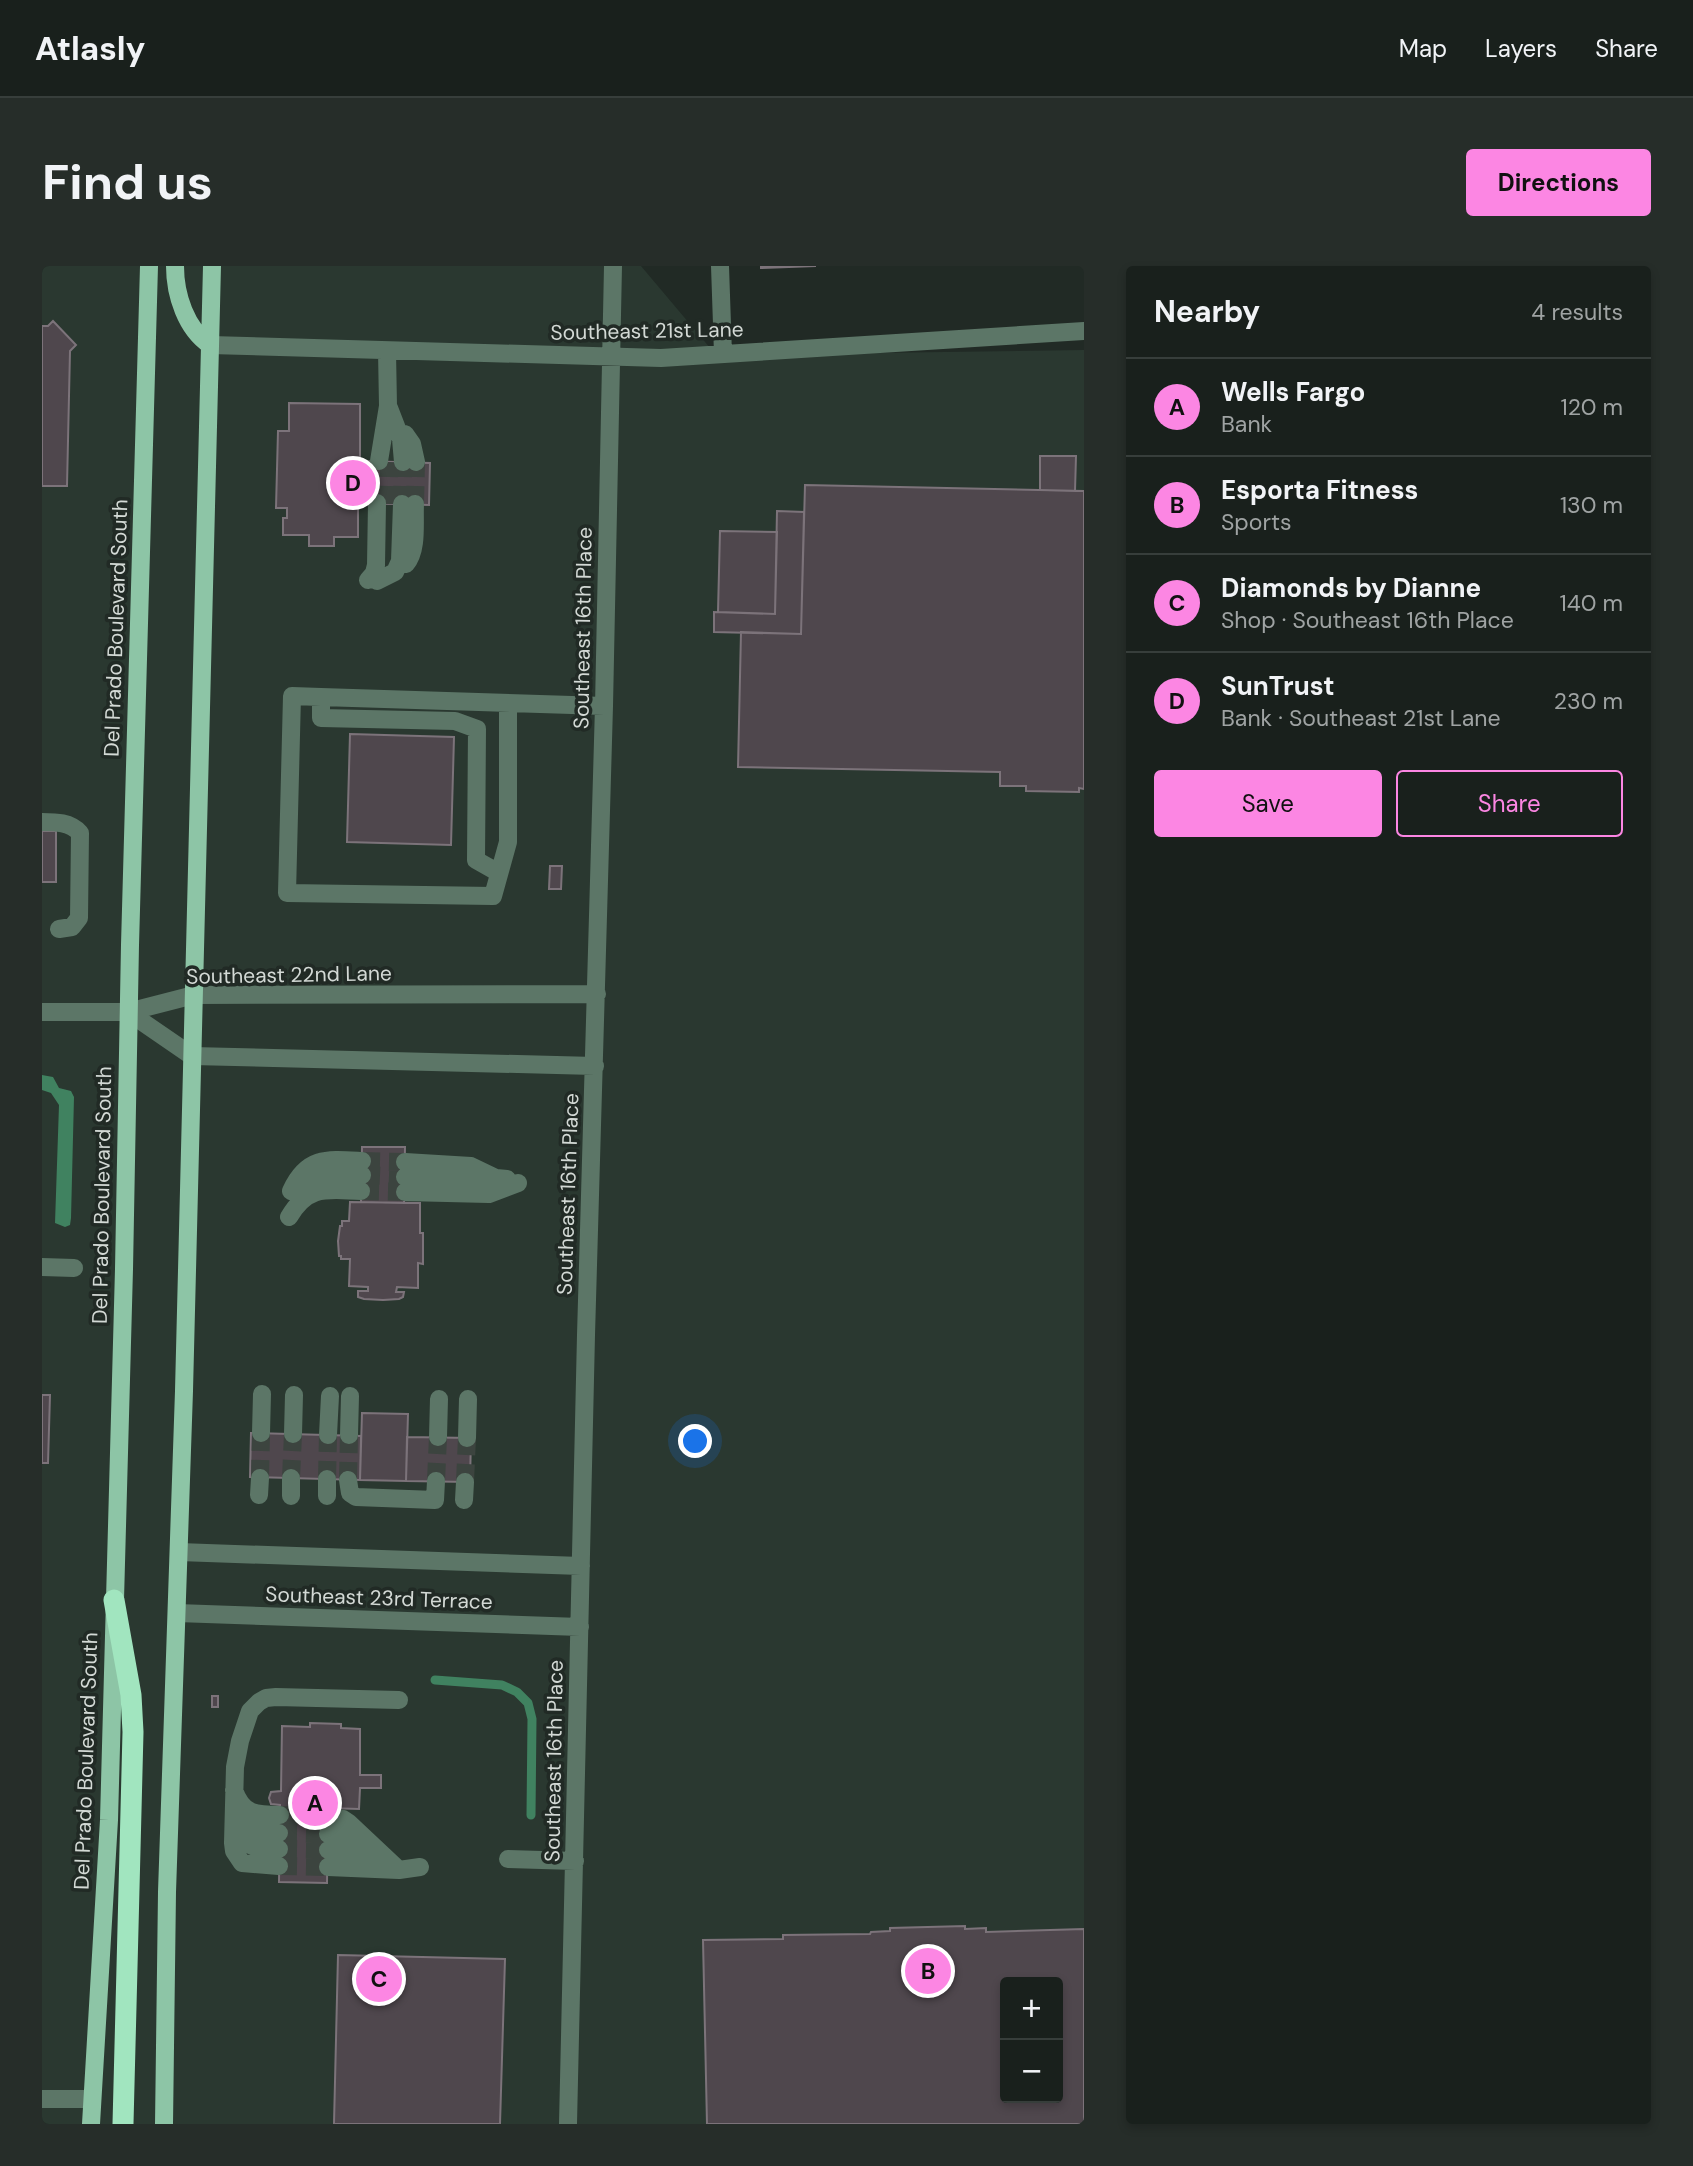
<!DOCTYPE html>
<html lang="en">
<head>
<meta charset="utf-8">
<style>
  body { margin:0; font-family:"DM Sans",sans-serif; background:#262d29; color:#f1f3f6 }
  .controls { position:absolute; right:21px; bottom:21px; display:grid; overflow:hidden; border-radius:7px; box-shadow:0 4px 10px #0003 }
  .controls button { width:63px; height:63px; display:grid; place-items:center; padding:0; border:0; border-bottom:2px solid #373e3b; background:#19201c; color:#f1f3f6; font:35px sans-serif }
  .you { position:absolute; left:654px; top:1176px; width:24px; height:24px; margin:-18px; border:5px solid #fff; border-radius:50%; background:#1a73e8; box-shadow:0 0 0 10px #1a73e833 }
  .badge { display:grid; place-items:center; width:46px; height:46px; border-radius:50%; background:#fc86e3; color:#111; font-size:23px; font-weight:700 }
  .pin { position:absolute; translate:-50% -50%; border:4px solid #fff; box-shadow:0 2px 7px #0006 }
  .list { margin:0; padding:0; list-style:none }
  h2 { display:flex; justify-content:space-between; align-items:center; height:91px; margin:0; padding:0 28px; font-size:30px }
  h2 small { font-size:23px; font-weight:400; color:#9fa3a3 }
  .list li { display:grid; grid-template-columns:46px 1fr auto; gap:21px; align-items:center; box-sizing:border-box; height:98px; padding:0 28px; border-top:2px solid #373e3b }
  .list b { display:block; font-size:26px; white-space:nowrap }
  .list p { margin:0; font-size:23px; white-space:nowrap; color:#9fa3a3 }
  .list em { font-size:23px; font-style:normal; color:#9fa3a3 }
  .actions { display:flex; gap:14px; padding:21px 28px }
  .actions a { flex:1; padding:16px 0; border:2px solid #fc86e3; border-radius:7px; text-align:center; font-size:24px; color:#fc86e3 }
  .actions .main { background:#fc86e3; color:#111 }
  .map { position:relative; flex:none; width:1042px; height:1858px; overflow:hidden; border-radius:7px }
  header { display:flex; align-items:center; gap:42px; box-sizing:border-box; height:98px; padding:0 35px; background:#19201c; border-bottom:2px solid #373e3b }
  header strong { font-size:33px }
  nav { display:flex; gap:38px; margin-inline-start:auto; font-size:24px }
  .intro { display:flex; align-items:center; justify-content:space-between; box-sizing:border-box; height:168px; padding:0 42px }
  h1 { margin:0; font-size:49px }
  .button { padding:18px 32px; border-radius:7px; background:#fc86e3; color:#111; font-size:24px; font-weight:700 }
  main { display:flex; gap:42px; padding:0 42px }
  aside { flex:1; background:#19201c; border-radius:7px; box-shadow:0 4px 10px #0003 }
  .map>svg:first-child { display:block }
  .built { fill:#2a3830; fill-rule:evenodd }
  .water { fill:#408260 }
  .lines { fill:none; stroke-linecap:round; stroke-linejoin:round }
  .stream { stroke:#408260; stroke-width:9 }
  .building { fill:#4f474d; stroke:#7c737a; stroke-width:2; fill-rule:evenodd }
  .minor-tunnel { stroke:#3c443f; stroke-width:18; stroke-dasharray:18 9; stroke-linecap:butt }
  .minor { stroke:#5c7667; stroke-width:18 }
  .major { stroke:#8dc5a6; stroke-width:18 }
  .highway { stroke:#a1e5bf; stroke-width:21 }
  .labels { text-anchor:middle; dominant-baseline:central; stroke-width:7; stroke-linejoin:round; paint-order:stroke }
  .street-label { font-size:21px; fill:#d3d9d5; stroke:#212a25 }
</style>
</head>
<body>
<header>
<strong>Atlasly</strong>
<nav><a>Map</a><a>Layers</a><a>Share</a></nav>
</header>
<div class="intro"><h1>Find us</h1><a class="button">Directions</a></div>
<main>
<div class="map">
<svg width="1042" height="1858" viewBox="0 0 1042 1858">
  <rect width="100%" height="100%" fill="#212a25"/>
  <path class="built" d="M0,0H599L674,89L1042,84V1858H0ZM963,1716H1016V1832H963Z"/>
  <path class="water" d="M0,809L11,811L17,822L29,825L32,831L29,952L28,959L23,961L13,957L17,839L9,827L0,824Z"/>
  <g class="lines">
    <path class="stream" d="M393,1414L460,1419L475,1426L486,1437L490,1453L489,1549"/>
  </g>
  <path class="building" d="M719,0H774L719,2Z
    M11,55L34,79L28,85L25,220H0V60H6Z
    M247,137L318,138V195L388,197L387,239L316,237V271H292V280H267V269H241V252H245V242H234L236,165H247Z
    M998,190H1034L1033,225L998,224Z
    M763,219L1042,225V523L1037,522V526L984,525V520H958V506L696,501L699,366L759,368Z
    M735,245L762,246L759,368L672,366V346L733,348Z
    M678,265L735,266L733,348L676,346Z
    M308,468L412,471L409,579L305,576Z
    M0,565H14V616H0Z
    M508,600H520L519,623H507Z
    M320,881H363L362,937L319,936Z
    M308,936L378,937V967H381V998L376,997V1022L355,1021L354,1026H362L361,1031L357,1033L341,1034L322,1033L316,1031V1025H326V1021L307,1020L308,993H299V990H297L296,975L298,960H300V955H307Z
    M0,1129H8L6,1197H0Z
    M320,1147L366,1148L364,1215L318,1214Z
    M209,1167L319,1170L318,1214L208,1211Z
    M365,1171L429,1172L428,1216L364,1215Z
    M170,1430H176V1441H170Z
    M268,1457L299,1458V1462L318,1463V1509H339V1522H318L317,1543L286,1542L285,1617L237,1616L238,1539L229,1538L227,1532L229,1526L239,1525L240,1460L268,1461Z
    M923,1660V1663L944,1662V1666L1042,1663V1858H665L661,1674L741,1673V1669L828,1668L829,1666L848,1665V1662ZM963,1716H1016V1832H963Z
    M296,1689L463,1693L458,1858H292Z"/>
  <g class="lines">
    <path class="minor-tunnel" d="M346,238L347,196
      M360,238L361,196
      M373,238L374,196
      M320,895L363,896
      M320,909L363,911
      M319,925L363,926
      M218,1212L219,1167
      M249,1212L251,1168
      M285,1213L286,1169
      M306,1214L307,1169
      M394,1215L396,1171
      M423,1216L425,1172
      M238,1549L286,1551
      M237,1567L286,1568
      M237,1583L286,1584
      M237,1600L286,1601"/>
    <path class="minor" d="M678,0L681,88
      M168,79L619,92L1042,65
      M347,142L359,173L361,196
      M363,168L370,178L374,196
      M337,195L346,140L345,85
      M364,298C376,284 372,256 373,238
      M326,314L332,307L334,299L335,237
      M335,315L353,306L358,295L360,238
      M279,431V452L413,455L435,463L434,594L457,607
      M466,437V576L451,630L245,627L250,430L279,431L562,440
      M0,556C14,556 28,556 38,567L37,652L30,661L17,663
      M0,746H86L152,729L555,728
      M86,746L150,790L553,800
      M363,896L429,900L454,912L465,913
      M363,911L415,914L454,912
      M249,925C265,890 286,893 320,895
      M255,925C271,904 297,908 320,909
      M363,926L447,928L476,917
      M247,951C266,918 286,924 319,925
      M0,1001L32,1002
      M219,1167L220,1128
      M251,1168L252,1129
      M286,1169L288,1130
      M307,1169L308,1130
      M396,1171L397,1133
      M425,1172L426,1133
      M306,1214L308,1227L314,1231L393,1234L394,1215
      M217,1229L218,1212
      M249,1230V1212
      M285,1230V1213
      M422,1234L423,1216
      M137,1286L539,1300
      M135,1347L538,1361
      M192,1524C201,1549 214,1549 238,1549
      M192,1541C204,1565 211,1567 237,1567
      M286,1551L301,1553L307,1557L357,1604
      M192,1558C201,1583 213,1582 237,1583
      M286,1568L303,1569L323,1577
      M286,1584C310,1584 321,1589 340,1603
      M466,1593L533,1595
      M237,1600L200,1597L192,1585L191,1577L193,1501L198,1475L208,1445L217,1436L224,1432L234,1431L357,1434
      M286,1601L357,1604L378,1601
      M0,1833H50
      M526,1858L544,1069L562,440L571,0"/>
    <path class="major" d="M133,0C133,29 144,63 168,79
      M49,1858L67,1554L82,1003L88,679L107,0
      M122,1858L125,1626L142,1125L170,0"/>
    <path class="highway" d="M72,1334L89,1429L91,1466L81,1858"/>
  </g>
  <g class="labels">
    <g class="street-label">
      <text transform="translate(605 65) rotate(-1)">Southeast 21st Lane</text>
      <text transform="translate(74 362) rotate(-88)">Del Prado Boulevard South</text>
      <text transform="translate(541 362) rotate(-89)">Southeast 16th Place</text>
      <text transform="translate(247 709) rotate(-1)">Southeast 22nd Lane</text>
      <text transform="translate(526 928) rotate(-88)">Southeast 16th Place</text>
      <text transform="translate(60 929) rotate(-89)">Del Prado Boulevard South</text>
      <text transform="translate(337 1332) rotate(2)">Southeast 23rd Terrace</text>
      <text transform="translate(44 1495) rotate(-88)">Del Prado Boulevard South</text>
      <text transform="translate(512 1495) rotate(-89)">Southeast 16th Place</text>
    </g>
  </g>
</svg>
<div class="controls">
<button>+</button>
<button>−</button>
</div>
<div class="you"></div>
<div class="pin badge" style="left:273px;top:1537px">A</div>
<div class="pin badge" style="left:886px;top:1705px">B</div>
<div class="pin badge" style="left:337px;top:1713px">C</div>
<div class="pin badge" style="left:311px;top:217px">D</div>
</div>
<aside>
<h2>Nearby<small>4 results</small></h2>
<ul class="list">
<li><span class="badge">A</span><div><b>Wells Fargo</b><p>Bank</p></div><em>120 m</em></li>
<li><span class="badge">B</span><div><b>Esporta Fitness</b><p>Sports</p></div><em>130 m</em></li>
<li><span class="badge">C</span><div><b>Diamonds by Dianne</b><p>Shop · Southeast 16th Place</p></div><em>140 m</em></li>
<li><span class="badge">D</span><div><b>SunTrust</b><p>Bank · Southeast 21st Lane</p></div><em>230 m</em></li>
</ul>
<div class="actions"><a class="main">Save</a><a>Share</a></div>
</aside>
</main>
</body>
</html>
